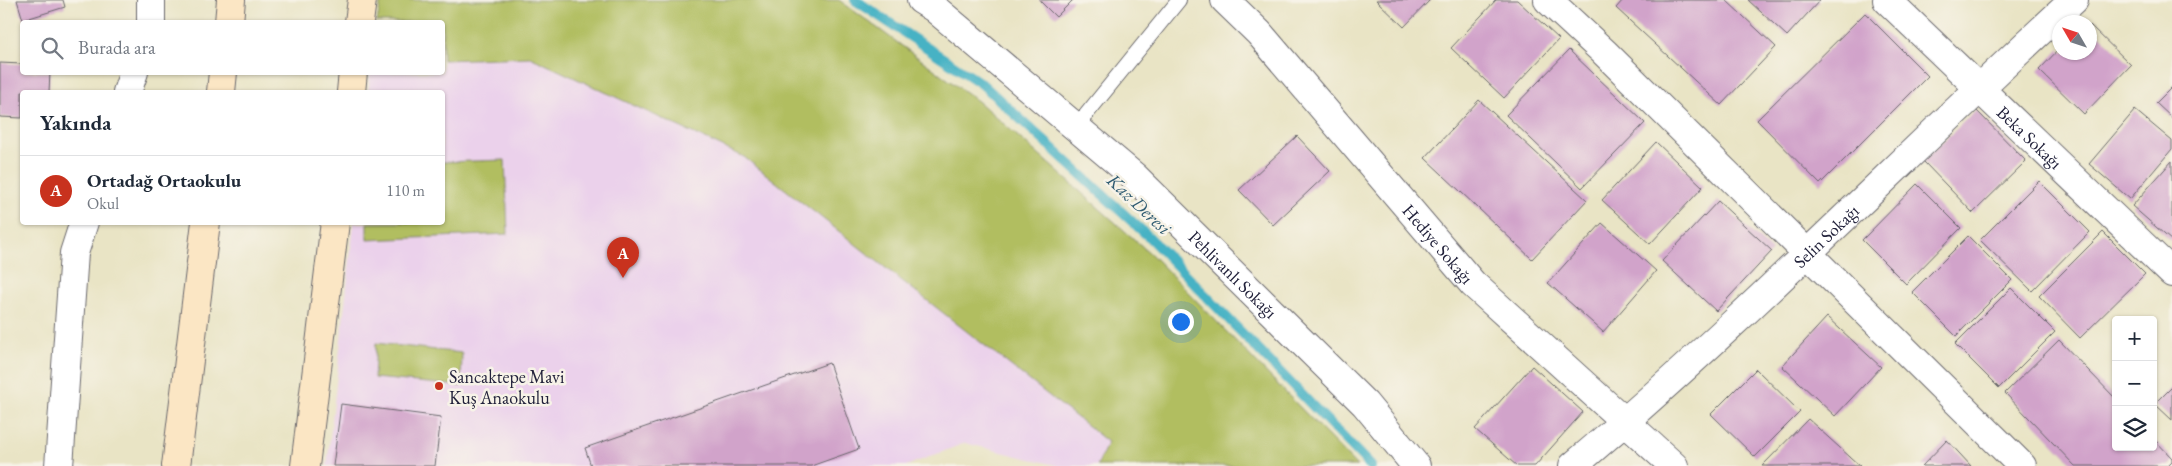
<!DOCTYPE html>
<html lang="tr">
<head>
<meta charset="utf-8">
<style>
  body { margin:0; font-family:"EB Garamond",serif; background:#f6f6f7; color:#1f2937 }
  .controls { position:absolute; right:15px; bottom:15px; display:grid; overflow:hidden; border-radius:5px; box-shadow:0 1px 4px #0004 }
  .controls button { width:45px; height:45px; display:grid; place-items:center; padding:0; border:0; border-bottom:1px solid #e0e1e3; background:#fff; color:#1f2937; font:25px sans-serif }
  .compass { position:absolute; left:2052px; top:15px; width:45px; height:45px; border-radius:50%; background:#fff; box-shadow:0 1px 4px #0004; rotate:309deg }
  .you { position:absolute; left:1180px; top:321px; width:18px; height:18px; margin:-12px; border:4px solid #fff; border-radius:50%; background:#1a73e8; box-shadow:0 0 0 8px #1a73e833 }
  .badge { display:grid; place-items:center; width:32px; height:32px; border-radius:50%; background:#c8321e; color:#fff; font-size:16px; font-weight:700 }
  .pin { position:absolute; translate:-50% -41px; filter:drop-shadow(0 1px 2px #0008) }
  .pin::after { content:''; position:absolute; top:26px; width:18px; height:15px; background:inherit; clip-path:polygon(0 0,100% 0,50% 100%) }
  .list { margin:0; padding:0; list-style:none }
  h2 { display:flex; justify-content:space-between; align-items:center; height:65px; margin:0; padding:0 20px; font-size:21px }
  h2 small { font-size:16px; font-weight:400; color:#747a83 }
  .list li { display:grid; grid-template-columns:32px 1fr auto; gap:15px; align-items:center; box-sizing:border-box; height:70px; padding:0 20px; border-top:1px solid #e0e1e3 }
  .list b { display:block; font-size:19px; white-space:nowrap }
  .list p { margin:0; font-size:16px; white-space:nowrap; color:#747a83 }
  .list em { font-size:16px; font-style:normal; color:#747a83 }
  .icon { flex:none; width:28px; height:28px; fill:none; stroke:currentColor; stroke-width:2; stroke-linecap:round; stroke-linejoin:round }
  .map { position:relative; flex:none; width:2172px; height:466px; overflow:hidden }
  .search { position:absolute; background:#fff; box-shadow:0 1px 4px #0004; left:20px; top:20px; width:425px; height:55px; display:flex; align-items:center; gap:12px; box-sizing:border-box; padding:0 18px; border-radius:5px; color:#747a83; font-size:19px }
  .panel { position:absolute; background:#fff; box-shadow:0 1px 4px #0004; left:20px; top:90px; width:425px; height:135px; border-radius:5px }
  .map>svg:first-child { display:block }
  .built { fill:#ebd1eb }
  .green { fill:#b1be60; stroke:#6a704e }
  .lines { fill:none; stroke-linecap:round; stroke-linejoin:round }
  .stream { stroke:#46b2c4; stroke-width:10 }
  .building { fill:#d1a3ca }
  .service-casing { stroke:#68666b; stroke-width:16 }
  .minor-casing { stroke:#68666b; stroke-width:30 }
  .secondary-casing { stroke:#68666b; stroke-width:30 }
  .service { stroke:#fff; stroke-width:14 }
  .minor { stroke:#fff; stroke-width:28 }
  .secondary { stroke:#fbe6c4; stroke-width:28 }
  .poi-dot { fill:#c8321e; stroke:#f7f3e8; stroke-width:2 }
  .labels { text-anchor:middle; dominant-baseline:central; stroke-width:5; stroke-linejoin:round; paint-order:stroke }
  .street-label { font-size:18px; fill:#22223b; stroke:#f7f3e8 }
  .poi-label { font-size:18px; fill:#22223b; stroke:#f7f3e8; text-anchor:start }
  .water-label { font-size:19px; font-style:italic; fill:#305c72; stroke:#f7f3e8 }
</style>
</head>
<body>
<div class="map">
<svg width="2172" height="466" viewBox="0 0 2172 466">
  <rect width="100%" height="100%" fill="#f7f3e8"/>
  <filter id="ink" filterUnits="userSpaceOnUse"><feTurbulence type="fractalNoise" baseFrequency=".02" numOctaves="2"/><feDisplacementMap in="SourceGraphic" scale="10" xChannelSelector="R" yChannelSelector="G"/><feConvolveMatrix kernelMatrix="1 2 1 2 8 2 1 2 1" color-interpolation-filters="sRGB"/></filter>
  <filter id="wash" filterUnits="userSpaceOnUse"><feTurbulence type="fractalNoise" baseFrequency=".0096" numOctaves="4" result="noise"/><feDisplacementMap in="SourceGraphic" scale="20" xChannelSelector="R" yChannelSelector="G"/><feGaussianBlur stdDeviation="1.12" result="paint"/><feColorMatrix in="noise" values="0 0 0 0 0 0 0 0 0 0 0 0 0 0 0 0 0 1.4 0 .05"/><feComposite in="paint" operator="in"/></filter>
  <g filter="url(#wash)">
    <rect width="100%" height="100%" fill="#e9e4c5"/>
    <path class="built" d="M530,57L744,157L1108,442L1097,466H1059L965,443L906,466H327L354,223L442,222V92H368L370,73L442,72L443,60Z"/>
    <path class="green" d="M381,0H839L979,102L1152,255L1357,466H1097L1108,442L744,157L530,57L443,60L442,22H377Z
      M505,160L508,234L367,240V223L442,222L443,162Z
      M376,343L462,353L461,386L374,378Z"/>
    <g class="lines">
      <path class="stream" d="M855,0L982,84L1149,237L1371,466"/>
    </g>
    <g id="blocks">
      <path class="building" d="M17,0H63L65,7L23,20Z
        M1039,0H1073L1056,17Z
        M1376,0H1430L1404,27Z
        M1496,0H1517L1559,39L1504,98L1451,48Z
        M1623,0H1726L1776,47L1721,105L1616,8Z
        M1748,0H1820L1787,36Z
        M1865,13L1928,76L1820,184L1757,120Z
        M2090,25L2131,65L2084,114L2039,70L2060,48V52H2090Z
        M1569,50L1645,123L1582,188L1506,115Z
        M0,63L22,64V72H50L49,92H22V118L0,117Z
        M2172,87V118L2156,103Z
        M1479,100L1587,200L1532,259L1425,158Z
        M1976,110L2026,161L1973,213L1923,161Z
        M2135,110L2172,141V149L2130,199L2089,164Z
        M1297,136L1330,171L1273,225L1239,190Z
        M1656,142L1703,187L1650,244L1602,200Z
        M2172,161V241L2132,206Z
        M2039,181L2090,232L2032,291L1980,240Z
        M1917,184L1961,228L1906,284L1862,240Z
        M1718,201L1772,251L1716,311L1662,261Z
        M1602,223L1656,271L1603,332L1548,283Z
        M2103,232L2145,274L2080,338L2039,296Z
        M1968,236L2012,280L1956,336L1912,292Z
        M2011,288L2055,332L1999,388L1955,344Z
        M1827,317L1881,367L1835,416L1782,366Z
        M2059,340L2116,399V447H2153V438L2172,458V462L2168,466H2075L2005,393Z
        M829,363L859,449L811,466H591L585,448Z
        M1532,366L1583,412L1535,466H1517L1475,429Z
        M1756,369L1800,412L1755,457L1711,414Z
        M2172,387V420L2155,404Z
        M341,404L441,417L435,466H333Z
        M1808,419L1860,466H1762Z
        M1947,440L1971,466H1922Z"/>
    </g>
  </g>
  <g filter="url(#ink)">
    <use href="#blocks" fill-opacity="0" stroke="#68666b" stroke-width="1"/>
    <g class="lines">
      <defs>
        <path id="service" d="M1076,127L1179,0"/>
        <g id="minor">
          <path id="s1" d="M921,0L934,8L1135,177L1365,404L1416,466"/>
          <path id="s2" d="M1225,0L1259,33L1473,284L1674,466"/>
          <path d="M1548,0L1604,52L2022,466"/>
          <path id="s3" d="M1887,0L2172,273"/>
          <path d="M151,22V0"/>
          <path d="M127,92L134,72"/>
          <path d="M59,466L74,253L84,222"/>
          <path id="s4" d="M1573,466C1747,319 1906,154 2074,0"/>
        </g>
        <path id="secondary" d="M229,22L231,0
          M359,22L362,0
          M221,92L223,72
          M351,92L353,72
          M176,466L206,222
          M305,466L335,222"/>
      </defs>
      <use href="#service" class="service-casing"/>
      <use href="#minor" class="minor-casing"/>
      <use href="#secondary" class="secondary-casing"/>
      <use href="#service" class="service"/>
      <use href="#minor" class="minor"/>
      <use href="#secondary" class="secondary"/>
    </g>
  </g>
  <circle class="poi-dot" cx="439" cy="386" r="5"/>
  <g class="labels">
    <g class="street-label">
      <text stroke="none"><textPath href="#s3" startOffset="198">Beka Sokağı</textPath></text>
      <text stroke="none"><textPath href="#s4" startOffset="342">Selin Sokağı</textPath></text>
      <text stroke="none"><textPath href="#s2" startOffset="324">Hediye Sokağı</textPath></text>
      <text stroke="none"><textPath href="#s1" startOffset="416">Pehlivanlı Sokağı</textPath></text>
    </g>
    <g class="poi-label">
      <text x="449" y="376">Sancaktepe Mavi<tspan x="449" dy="21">Kuş Anaokulu</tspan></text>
    </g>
    <g class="water-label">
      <text transform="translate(1139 204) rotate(43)">Kaz Deresi</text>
    </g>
  </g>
</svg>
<div class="controls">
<button>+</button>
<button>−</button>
<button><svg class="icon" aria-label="layers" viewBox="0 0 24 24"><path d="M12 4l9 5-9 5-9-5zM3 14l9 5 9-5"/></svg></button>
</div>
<svg class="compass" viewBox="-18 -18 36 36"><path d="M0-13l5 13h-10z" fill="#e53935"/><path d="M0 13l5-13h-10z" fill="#747a83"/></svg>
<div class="you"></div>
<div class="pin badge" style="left:623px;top:278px">A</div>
<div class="search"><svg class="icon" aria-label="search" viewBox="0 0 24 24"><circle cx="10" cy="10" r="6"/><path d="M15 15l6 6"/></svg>Burada ara</div>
<section class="panel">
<h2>Yakında<small></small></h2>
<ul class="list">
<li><span class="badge">A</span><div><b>Ortadağ Ortaokulu</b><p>Okul</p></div><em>110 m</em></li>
</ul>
</section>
</div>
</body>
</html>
